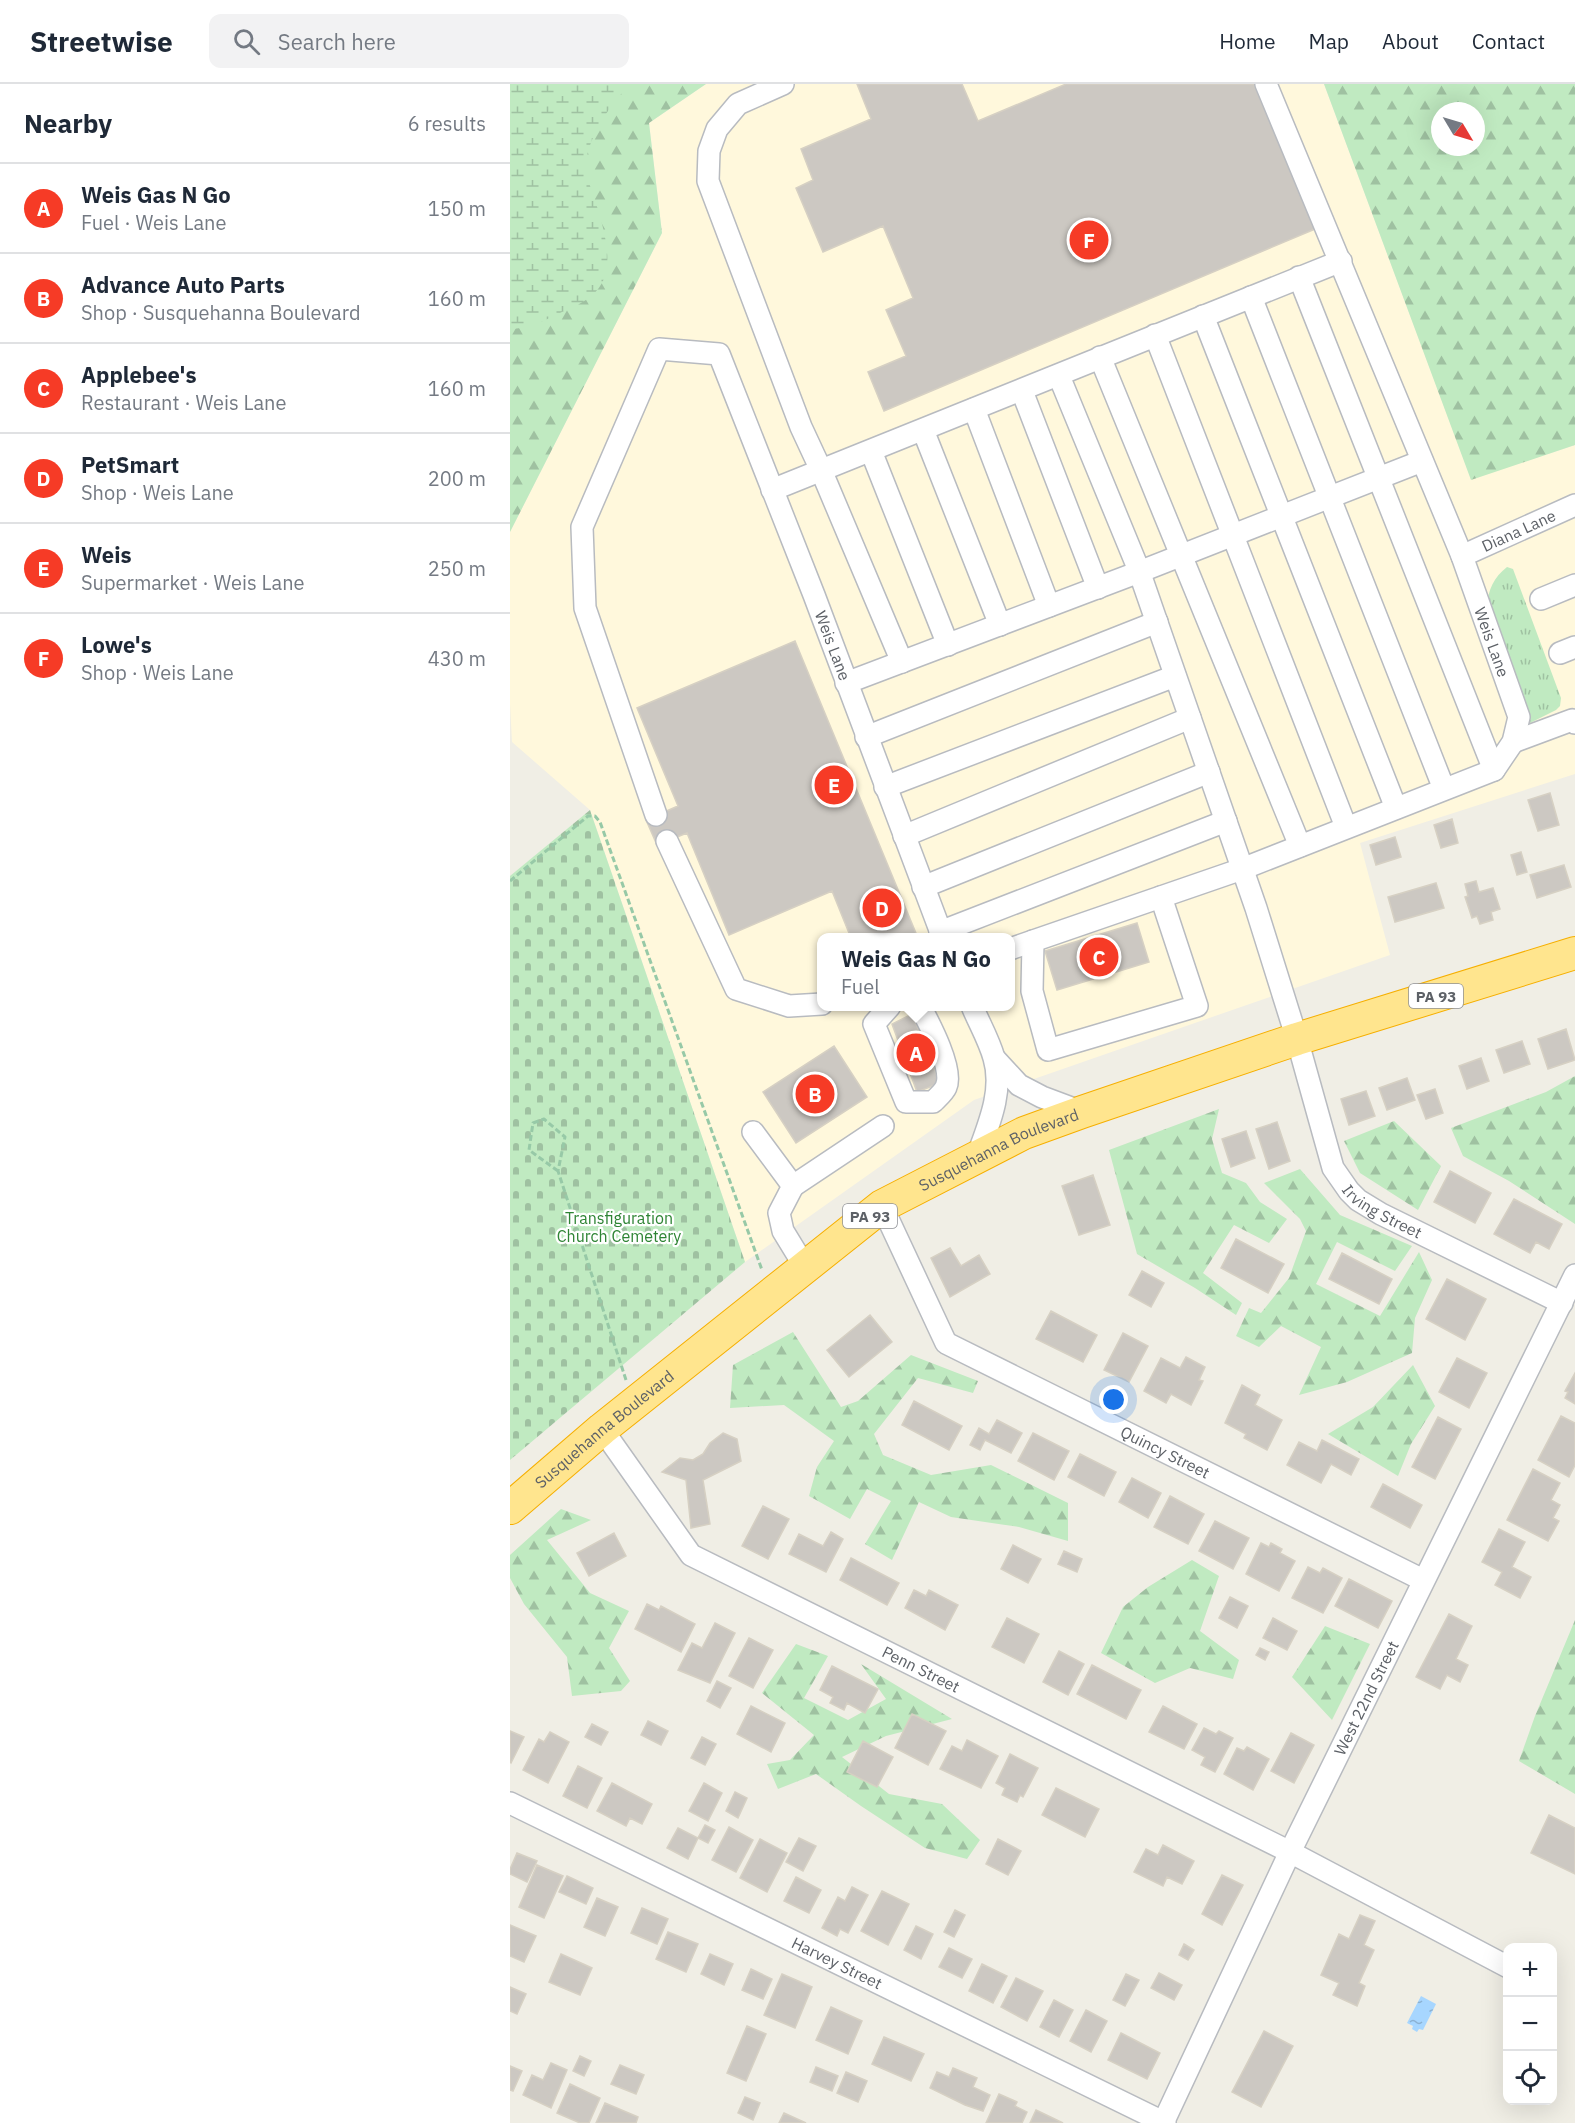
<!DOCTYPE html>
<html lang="en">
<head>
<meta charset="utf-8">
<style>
  body { margin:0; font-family:"IBM Plex Sans",sans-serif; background:#f2f2f3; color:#1f2937 }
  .controls { position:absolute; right:18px; bottom:18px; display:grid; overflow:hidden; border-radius:12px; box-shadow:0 6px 24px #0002 }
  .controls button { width:54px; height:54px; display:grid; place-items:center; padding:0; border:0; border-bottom:2px solid #e0e1e3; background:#fff; color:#1f2937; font:30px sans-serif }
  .compass { position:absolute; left:921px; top:18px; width:54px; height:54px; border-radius:50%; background:#fff; box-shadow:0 6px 24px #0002; rotate:128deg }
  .you { position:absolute; left:604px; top:1316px; width:21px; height:21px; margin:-15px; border:4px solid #fff; border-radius:50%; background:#1a73e8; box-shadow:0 0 0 9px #1a73e833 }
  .badge { display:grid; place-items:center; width:39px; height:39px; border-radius:50%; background:#f63b26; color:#fff; font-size:20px; font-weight:700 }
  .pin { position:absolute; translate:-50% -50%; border:3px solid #fff; box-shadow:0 2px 6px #0006 }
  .popup { position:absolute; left:307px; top:849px; width:198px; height:78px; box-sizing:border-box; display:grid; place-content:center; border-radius:12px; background:#fff; filter:drop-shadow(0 2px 4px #0005); font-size:20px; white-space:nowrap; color:#747a83 }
  .popup b { font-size:22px; color:#1f2937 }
  .popup::after { content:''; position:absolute; left:50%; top:100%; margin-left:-12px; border:12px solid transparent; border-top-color:#fff }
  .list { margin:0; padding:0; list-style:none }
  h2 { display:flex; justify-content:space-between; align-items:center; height:78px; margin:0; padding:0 24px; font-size:26px }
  h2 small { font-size:20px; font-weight:400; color:#747a83 }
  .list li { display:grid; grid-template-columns:39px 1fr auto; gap:18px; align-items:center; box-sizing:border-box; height:90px; padding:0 24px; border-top:2px solid #e0e1e3 }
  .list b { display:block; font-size:22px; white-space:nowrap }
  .list p { margin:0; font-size:20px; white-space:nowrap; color:#747a83 }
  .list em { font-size:20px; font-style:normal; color:#747a83 }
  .icon { flex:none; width:33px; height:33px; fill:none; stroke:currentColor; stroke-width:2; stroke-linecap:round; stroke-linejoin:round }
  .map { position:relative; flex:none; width:1065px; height:2039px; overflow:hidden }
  header { display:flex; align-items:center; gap:36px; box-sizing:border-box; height:84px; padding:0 30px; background:#fff; border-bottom:2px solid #e0e1e3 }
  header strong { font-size:28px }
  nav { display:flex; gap:33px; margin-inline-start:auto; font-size:21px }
  .search { width:420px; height:54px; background:#f2f2f3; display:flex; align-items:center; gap:15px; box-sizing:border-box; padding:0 21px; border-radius:12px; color:#747a83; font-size:22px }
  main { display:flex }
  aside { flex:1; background:#fff }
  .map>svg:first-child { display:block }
  .commercial { fill:#fff8dc; fill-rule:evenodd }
  .grass { fill:url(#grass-tufts) }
  .forest { fill:url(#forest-firs); fill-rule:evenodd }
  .wetland { fill:url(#wetland-marsh) }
  .cemetery { fill:url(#cemetery-stones) }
  .water { fill:url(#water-ripples) }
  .building { fill:#ccc8c2; stroke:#d6d0c3; stroke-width:1.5 }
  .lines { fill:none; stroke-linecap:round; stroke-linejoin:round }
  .minor-casing { stroke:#b8bbc0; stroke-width:24 }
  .highway-casing { stroke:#f6af00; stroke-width:34 }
  .path { stroke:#97c9a7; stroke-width:3; stroke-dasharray:6 3; stroke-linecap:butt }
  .minor { stroke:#fff; stroke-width:21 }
  .highway { stroke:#ffe58e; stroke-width:32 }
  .labels { text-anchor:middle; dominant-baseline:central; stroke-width:4.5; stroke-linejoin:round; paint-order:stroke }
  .shield { fill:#fff; stroke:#8e9095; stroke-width:1.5 }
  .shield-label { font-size:15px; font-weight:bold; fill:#5d6167 }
  .street-label { font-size:16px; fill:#5d6167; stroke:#fff }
  .park-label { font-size:16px; fill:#2e8434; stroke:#fff }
</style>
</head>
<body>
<header>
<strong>Streetwise</strong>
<div class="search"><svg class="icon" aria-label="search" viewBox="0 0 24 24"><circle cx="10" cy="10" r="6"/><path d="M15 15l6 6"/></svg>Search here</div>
<nav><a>Home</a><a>Map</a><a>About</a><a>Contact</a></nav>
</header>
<main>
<aside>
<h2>Nearby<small>6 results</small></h2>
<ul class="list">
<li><span class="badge">A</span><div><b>Weis Gas N Go</b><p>Fuel · Weis Lane</p></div><em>150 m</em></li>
<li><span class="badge">B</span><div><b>Advance Auto Parts</b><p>Shop · Susquehanna Boulevard</p></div><em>160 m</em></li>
<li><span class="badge">C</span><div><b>Applebee's</b><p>Restaurant · Weis Lane</p></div><em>160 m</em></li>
<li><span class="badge">D</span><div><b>PetSmart</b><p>Shop · Weis Lane</p></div><em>200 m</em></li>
<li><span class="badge">E</span><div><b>Weis</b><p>Supermarket · Weis Lane</p></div><em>250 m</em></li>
<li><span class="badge">F</span><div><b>Lowe's</b><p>Shop · Weis Lane</p></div><em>430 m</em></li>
</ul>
</aside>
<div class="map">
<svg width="1065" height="2039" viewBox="0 0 1065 2039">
  <defs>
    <pattern id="grass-tufts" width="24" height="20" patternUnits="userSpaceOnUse" patternTransform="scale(1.5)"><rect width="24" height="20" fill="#c0eac1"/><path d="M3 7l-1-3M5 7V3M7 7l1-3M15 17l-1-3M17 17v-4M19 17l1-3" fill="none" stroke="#9fc1a1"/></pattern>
    <pattern id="forest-firs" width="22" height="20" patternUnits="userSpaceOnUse" patternTransform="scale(1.5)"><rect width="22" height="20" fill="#c0eac1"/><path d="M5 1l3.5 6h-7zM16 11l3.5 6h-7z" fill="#9fc1a1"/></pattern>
    <pattern id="wetland-marsh" width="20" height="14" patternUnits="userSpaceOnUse" patternTransform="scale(1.5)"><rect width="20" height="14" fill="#c0eac1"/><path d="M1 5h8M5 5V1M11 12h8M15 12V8" fill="none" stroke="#9fc1a1"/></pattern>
    <pattern id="cemetery-stones" width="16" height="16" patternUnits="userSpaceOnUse" patternTransform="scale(1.5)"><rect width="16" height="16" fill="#c0eac1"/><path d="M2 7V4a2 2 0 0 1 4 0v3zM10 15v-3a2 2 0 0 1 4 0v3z" fill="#9fc1a1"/></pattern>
    <pattern id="water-ripples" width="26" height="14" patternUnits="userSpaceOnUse" patternTransform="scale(1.5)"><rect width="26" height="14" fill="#a7d6ff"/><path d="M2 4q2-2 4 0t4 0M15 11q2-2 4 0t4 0" fill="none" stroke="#8bb1d2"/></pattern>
  </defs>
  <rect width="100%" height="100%" fill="#f0eee5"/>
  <path class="commercial" d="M196,0H814L961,395L1065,361V690L850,759L880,871L464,1016L235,1178L80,726L2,658L0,620V448L152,149L139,39ZM312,854H500V922H312Z"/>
  <path class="grass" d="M997,483L1003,485L1051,614L1050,622L1046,626L1020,639L1019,629L977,522C978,506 984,493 997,483Z"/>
  <path class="forest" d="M0,0H196L139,39L152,149L0,448Z
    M814,0H1065V361L961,396ZM930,27H966V63H930Z
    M1065,992V1140L999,1097L953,1072L941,1044L1036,1008Z
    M709,1025L702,1055L712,1089L736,1099L750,1118L777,1135L759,1159L724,1141L693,1189L732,1219L726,1231L685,1204L627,1170L599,1066Z
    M884,1037L931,1082L908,1126L850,1089L834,1057Z
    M790,1085L830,1131L902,1162L885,1187L827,1158L806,1200L870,1232L909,1168L922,1196L905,1234L902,1269L837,1298L789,1311L811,1263L771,1242L749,1263L726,1252L739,1224L751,1229L779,1194L796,1147L790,1135L754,1099Z
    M283,1248L331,1323L348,1317L401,1271L468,1297L463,1309L408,1294L364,1350L373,1371L421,1391L481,1381L558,1419V1457L509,1443L441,1433L409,1418L382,1476L355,1460L381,1417L357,1405L340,1435L299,1412L307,1383L324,1357L274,1321L220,1324L223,1281Z
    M903,1281L925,1322L901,1360L888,1392L818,1350L863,1323Z
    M51,1425L81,1436L37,1456L80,1509L119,1527L99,1564L120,1597L111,1607L62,1612L57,1573L14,1520L0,1494V1471Z
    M682,1476L709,1492L690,1547L729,1576L723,1595L680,1584L645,1599L591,1569L613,1523L638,1503Z
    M1065,1536V1710L1009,1677L1025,1632Z
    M815,1542L860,1560L822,1636L782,1593Z
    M286,1560L318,1572L294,1614L338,1636L376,1615L351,1580L442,1635L376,1652L332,1673L379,1710L432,1720L470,1756L457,1775L415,1764L351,1722L306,1690L268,1705L257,1680L280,1676L304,1651L252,1609Z"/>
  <path class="wetland" d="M0,0H120C99,22 76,55 75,87C84,115 108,171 92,199C84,214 68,221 52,228C36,236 18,245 0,245Z"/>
  <path class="cemetery" d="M80,726L235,1178L0,1376V792Z"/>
  <path class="water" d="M911,1912L926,1920L913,1946L909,1945L907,1948L902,1945L903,1942L897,1939Z"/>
  <path class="building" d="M347,0H452L468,37L556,0H744L805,145L374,327L358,288L396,272L376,226L403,214L373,142L313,168L286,104L303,96L291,65L361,35Z
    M285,557L408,854H341L322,807L219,851L177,749L147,761L136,736L168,722L127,624Z
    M1040,709L1049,741L1028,747L1018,716Z
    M942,735L948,759L931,764L924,741Z
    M885,753L891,773L866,781L860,761Z
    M1011,768L1017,788L1007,791L1001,771Z
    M1054,781L1061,803L1027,814L1020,791Z
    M966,797L969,808L983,804L990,825L981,828L983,836L970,840L967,832L962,834L955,813L958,812L955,800Z
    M926,799L934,824L885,838L878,813Z
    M627,839L639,878L547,906L535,867Z
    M402,930L430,999L407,1008L382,940Z
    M1056,945L1065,976L1038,985L1028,955Z
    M1012,957L1020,980L994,989L986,966Z
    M324,962L357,1013L286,1059L253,1008Z
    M971,974L979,997L957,1005L949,982Z
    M897,994L905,1016L877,1026L869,1004Z
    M925,1005L933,1029L916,1035L907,1011Z
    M856,1007L865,1032L839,1041L831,1015Z
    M767,1038L780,1077L759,1085L746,1045Z
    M736,1047L745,1074L721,1083L712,1055Z
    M940,1087L981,1109L965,1139L924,1118Z
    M583,1091L600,1141L569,1151L552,1102Z
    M1004,1115L1052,1140L1039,1165L1026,1158L1020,1169L984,1150Z
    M726,1155L774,1180L758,1209L711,1184Z
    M440,1164L451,1182L469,1171L480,1190L440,1213L421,1174Z
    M832,1169L882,1195L869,1220L819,1195Z
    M632,1187L654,1199L641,1223L619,1211Z
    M937,1195L976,1215L955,1256L916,1235Z
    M541,1227L587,1251L573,1278L526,1255Z
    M360,1231L382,1258L339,1293L317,1266Z
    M613,1249L638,1262L619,1298L594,1286Z
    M676,1273L695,1283L689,1296L693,1297L681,1321L661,1310L656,1319L634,1307L651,1274L670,1284Z
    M947,1274L977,1289L959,1324L929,1308Z
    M1065,1289V1320L1055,1314L1058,1308L1055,1307Z
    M732,1301L750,1311L745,1321L772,1336L757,1366L734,1354L736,1350L715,1339Z
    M404,1317L452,1342L439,1366L392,1341Z
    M1051,1332L1065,1339V1381L1059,1393L1028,1376Z
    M928,1333L951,1345L925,1395L902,1383Z
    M487,1336L512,1349L501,1369L475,1356L470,1366L460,1361L469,1344L479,1350Z
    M213,1349L227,1355L231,1377L193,1396L200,1440L181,1444L176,1396L152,1388L170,1374L183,1376L193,1370L200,1359Z
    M523,1349L559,1367L544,1396L508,1377Z
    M812,1356L849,1375L841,1391L821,1380L811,1399L777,1381L789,1358L807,1367Z
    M570,1370L606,1388L594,1412L558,1393Z
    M1023,1385L1050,1399L1041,1416L1050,1421L1043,1434L1049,1437L1038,1457L997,1436Z
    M622,1394L651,1409L638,1434L609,1418Z
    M873,1400L912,1421L900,1444L861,1423Z
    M660,1412L694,1430L678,1460L644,1443Z
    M253,1422L279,1435L258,1475L232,1462Z
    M705,1437L739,1454L723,1485L689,1467Z
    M989,1445L1015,1458L1002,1483L1021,1493L1010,1514L985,1501L992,1488L972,1478Z
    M321,1448L333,1455L316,1488L279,1470L289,1450L313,1462Z
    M104,1449L116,1472L79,1492L67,1469Z
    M751,1459L759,1463L761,1459L772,1465L770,1469L785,1477L769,1507L736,1490Z
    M503,1461L531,1475L518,1499L491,1485Z
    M554,1467L572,1475L567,1488L548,1480Z
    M341,1474L389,1499L377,1521L330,1496Z
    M798,1483L810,1489L813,1484L832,1494L813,1529L782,1514Z
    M839,1495L882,1517L868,1544L825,1522Z
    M404,1506L416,1512L419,1506L448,1521L435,1546L395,1524Z
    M720,1513L738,1522L727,1544L709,1534Z
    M137,1520L149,1526L151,1522L185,1540L171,1568L125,1545Z
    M939,1530L962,1542L946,1575L958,1581L950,1598L937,1591L930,1605L906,1593Z
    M497,1534L529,1550L514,1579L482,1563Z
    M763,1534L787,1547L777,1566L753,1554Z
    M205,1539L225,1549L200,1599L168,1586L182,1559L192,1564Z
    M239,1554L263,1566L243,1604L219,1592Z
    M750,1564L759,1568L755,1576L746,1571Z
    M549,1567L574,1580L558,1611L533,1598Z
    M582,1581L631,1606L616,1635L567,1610Z
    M322,1582L368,1605L355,1629L337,1619L334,1626L320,1619L323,1613L310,1606Z
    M207,1597L221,1604L210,1624L197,1617Z
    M241,1622L275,1639L261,1668L227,1650Z
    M653,1622L687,1640L674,1665L639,1648Z
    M402,1630L436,1647L418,1681L385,1664Z
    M138,1637L158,1647L151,1661L131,1651Z
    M82,1640L98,1648L91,1661L75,1653Z
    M694,1644L706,1650L709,1647L723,1654L705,1688L691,1681L695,1673L682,1666Z
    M0,1647L14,1653L1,1679L0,1678Z
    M40,1648L59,1658L38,1699L13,1686L29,1655L34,1658Z
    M781,1649L804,1661L784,1699L761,1687Z
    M192,1653L206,1660L195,1681L181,1674Z
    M457,1656L488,1672L471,1704L430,1685L442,1662L452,1667Z
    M353,1657L383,1673L367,1703L337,1688Z
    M737,1663L759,1675L743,1706L714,1690L727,1664L734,1667Z
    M500,1670L528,1684L513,1713L510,1711L507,1718L492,1711L495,1704L486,1699Z
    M68,1682L92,1694L77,1724L53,1712Z
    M102,1699L142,1720L132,1740L120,1734L116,1742L87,1727Z
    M194,1699L212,1709L198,1737L179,1727Z
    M546,1704L589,1725L575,1753L532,1731Z
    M225,1708L237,1714L228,1734L216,1727Z
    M1039,1731L1065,1744V1790L1021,1769Z
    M195,1741L205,1746L198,1759L188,1754Z
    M219,1743L243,1756L226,1788L202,1776Z
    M168,1744L188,1754L178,1775L157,1764Z
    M289,1754L306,1762L293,1787L276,1778Z
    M250,1755L277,1769L257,1808L230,1794Z
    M488,1755L511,1767L498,1791L476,1780Z
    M653,1761L684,1777L672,1800L657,1793L653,1802L624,1788L636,1765L648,1771Z
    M7,1769L27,1777L17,1798L0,1790V1785Z
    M27,1781L53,1792L34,1834L9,1823Z
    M712,1791L733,1801L712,1841L692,1830Z
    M57,1792L83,1804L76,1820L49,1808Z
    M286,1793L311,1806L299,1829L274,1817Z
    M342,1803L358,1811L338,1849L330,1845L327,1852L312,1844L328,1813L335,1817Z
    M372,1807L399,1820L378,1861L351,1847Z
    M87,1814L108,1823L95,1852L74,1843Z
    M132,1824L158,1835L147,1860L121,1849Z
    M445,1826L455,1831L444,1853L434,1848Z
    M850,1831L865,1837L854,1861L864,1866L849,1899L855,1902L847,1922L823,1911L829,1899L811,1891L829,1850L839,1855Z
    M0,1841L26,1852L14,1878L0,1872Z
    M406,1842L423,1850L411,1875L394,1866Z
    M158,1848L188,1860L176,1888L146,1875Z
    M674,1860L684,1866L678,1876L669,1871Z
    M439,1864L462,1875L452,1894L429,1883Z
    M51,1870L82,1884L70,1911L39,1898Z
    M200,1870L223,1880L214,1901L191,1890Z
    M472,1880L497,1892L483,1919L459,1907Z
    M241,1885L262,1895L253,1915L232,1906Z
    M649,1889L672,1901L664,1916L641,1904Z
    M272,1890L302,1903L285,1944L254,1931Z
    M616,1890L629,1896L615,1922L603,1916Z
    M506,1894L533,1907L517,1937L491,1923Z
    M0,1903L16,1910L7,1930L0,1927Z
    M544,1916L563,1926L549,1953L530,1943Z
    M321,1923L352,1937L338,1970L306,1956Z
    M576,1926L597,1937L581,1968L560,1957Z
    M237,1942L256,1950L236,1997L217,1989Z
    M754,1947L783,1962L751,2023L722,2008Z
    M611,1949L650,1969L637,1995L598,1976Z
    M374,1953L414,1970L401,1997L362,1980Z
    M70,1972L81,1977L74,1992L63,1987Z
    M41,1979L57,1986L41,2024L13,2011L22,1991L33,1996Z
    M110,1981L134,1991L126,2010L101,2000Z
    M0,1982L12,1987L3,2007L0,2006Z
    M306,1983L328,1992L322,2007L300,1998Z
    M443,1984L467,1994L463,2003L480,2011L473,2027L455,2021L420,2004L427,1988L439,1993Z
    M336,1988L357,1997L348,2018L327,2009Z
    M60,2000L90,2014L79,2039H70L47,2029Z
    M489,2010L507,2018L505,2022L517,2028L512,2039H476Z
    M235,2013L250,2019L243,2036L228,2029Z
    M95,2019L128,2033L126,2039H86Z
    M526,2026L553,2039H520Z
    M274,2029L296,2039H269Z"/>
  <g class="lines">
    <defs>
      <g id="minor">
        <path d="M273,0L228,20L207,45L199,67L198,97L291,343L311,386L392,578"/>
        <path d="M789,193L984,686"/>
        <path d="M741,213L934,705"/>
        <path d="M693,232L886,724"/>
        <path d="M645,251L836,743"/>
        <path d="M590,273L790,762"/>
        <path id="s1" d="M549,292L628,484L746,824L787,955L823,1084L839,1107L848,1116L871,1130L1052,1219"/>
        <path d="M512,307L588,504"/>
        <path d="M464,325L539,522"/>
        <path d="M413,346L490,541"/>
        <path d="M361,367L438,561"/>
        <path d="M262,406L831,177"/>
        <path id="s2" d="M952,472L1065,421"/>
        <path d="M1031,515L1065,501"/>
        <path d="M1050,569L1065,563"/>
        <path d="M336,599L629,488L912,377"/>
        <path d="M356,653L647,538"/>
        <path d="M1003,658L1062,636L1065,639"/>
        <path d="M375,703L665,592"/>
        <path id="s3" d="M146,731L75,524L72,443L149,265L209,270L304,511L433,854"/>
        <path d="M394,752L680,634"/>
        <path d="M157,757L226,905L279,922L312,920"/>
        <path d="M413,803L699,688"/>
        <path d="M430,848L716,737"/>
        <path d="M523,857L522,907L538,966L687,922L651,813"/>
        <path d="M500,865L732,785L984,686L1003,658L1009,633L952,472L756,0"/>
        <path d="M380,922L364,940L396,1018H423C427,1014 434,1008 436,1003C444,986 419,939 410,922"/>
        <path d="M462,922C469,939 479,956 484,974C494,1007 478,1042 467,1073"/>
        <path d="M485,975L509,1001L532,1013L572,1028"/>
        <path d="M243,1048L283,1102L269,1129L273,1147L295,1183"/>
        <path d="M283,1102L373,1042"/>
        <path id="s4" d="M372,1122L436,1259L913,1496"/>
        <path id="s5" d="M92,1345L181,1471L780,1768L998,1883"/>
        <path id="s6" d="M0,1719L655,2039"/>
        <path id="s7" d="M653,2039L780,1768L1065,1191"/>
      </g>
      <g id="highway">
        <path id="s8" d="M0,1424L92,1345L372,1122L514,1049L572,1028L787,955L1065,869"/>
      </g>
    </defs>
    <use href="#minor" class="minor-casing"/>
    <use href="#highway" class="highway-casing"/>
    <path class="path" d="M0,797L78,732H85L90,738L252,1186
      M48,1087L19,1066L23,1039L34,1035L55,1053L48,1087L116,1296"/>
    <use href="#minor" class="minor"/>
    <use href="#highway" class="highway"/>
  </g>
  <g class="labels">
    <g class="shield">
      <rect x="899" y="900" width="54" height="24" rx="4.5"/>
      <rect x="333" y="1120" width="54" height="24" rx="4.5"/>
    </g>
    <g class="shield-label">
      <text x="926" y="912">PA 93</text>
      <text x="360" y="1132">PA 93</text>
    </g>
    <g class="street-label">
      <text stroke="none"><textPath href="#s2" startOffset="62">Diana Lane</textPath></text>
      <text transform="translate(982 558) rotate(70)">Weis Lane</text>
      <text stroke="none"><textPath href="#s3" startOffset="867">Weis Lane</textPath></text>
      <text stroke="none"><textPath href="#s8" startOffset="609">Susquehanna Boulevard</textPath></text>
      <text stroke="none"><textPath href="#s1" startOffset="906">Irving Street</textPath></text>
      <text stroke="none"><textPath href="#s8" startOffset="123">Susquehanna Boulevard</textPath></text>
      <text stroke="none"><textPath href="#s4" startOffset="396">Quincy Street</textPath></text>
      <text stroke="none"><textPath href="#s5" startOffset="411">Penn Street</textPath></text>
      <text stroke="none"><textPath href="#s7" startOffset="471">West 22nd Street</textPath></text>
      <text stroke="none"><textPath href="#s6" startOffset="364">Harvey Street</textPath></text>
    </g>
    <g class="park-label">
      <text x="109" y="1134">Transfiguration<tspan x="109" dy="18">Church Cemetery</tspan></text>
    </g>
  </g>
</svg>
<div class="controls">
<button>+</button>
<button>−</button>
<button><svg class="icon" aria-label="locate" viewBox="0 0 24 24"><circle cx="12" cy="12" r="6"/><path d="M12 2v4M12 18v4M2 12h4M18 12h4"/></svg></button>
</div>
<svg class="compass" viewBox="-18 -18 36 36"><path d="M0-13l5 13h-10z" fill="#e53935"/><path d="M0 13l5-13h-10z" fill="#747a83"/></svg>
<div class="you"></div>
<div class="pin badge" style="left:406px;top:969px">A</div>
<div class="popup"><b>Weis Gas N Go</b>Fuel</div>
<div class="pin badge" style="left:305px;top:1010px">B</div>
<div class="pin badge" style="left:589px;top:873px">C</div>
<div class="pin badge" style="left:372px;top:824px">D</div>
<div class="pin badge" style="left:324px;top:701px">E</div>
<div class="pin badge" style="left:579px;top:156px">F</div>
</div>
</main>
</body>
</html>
